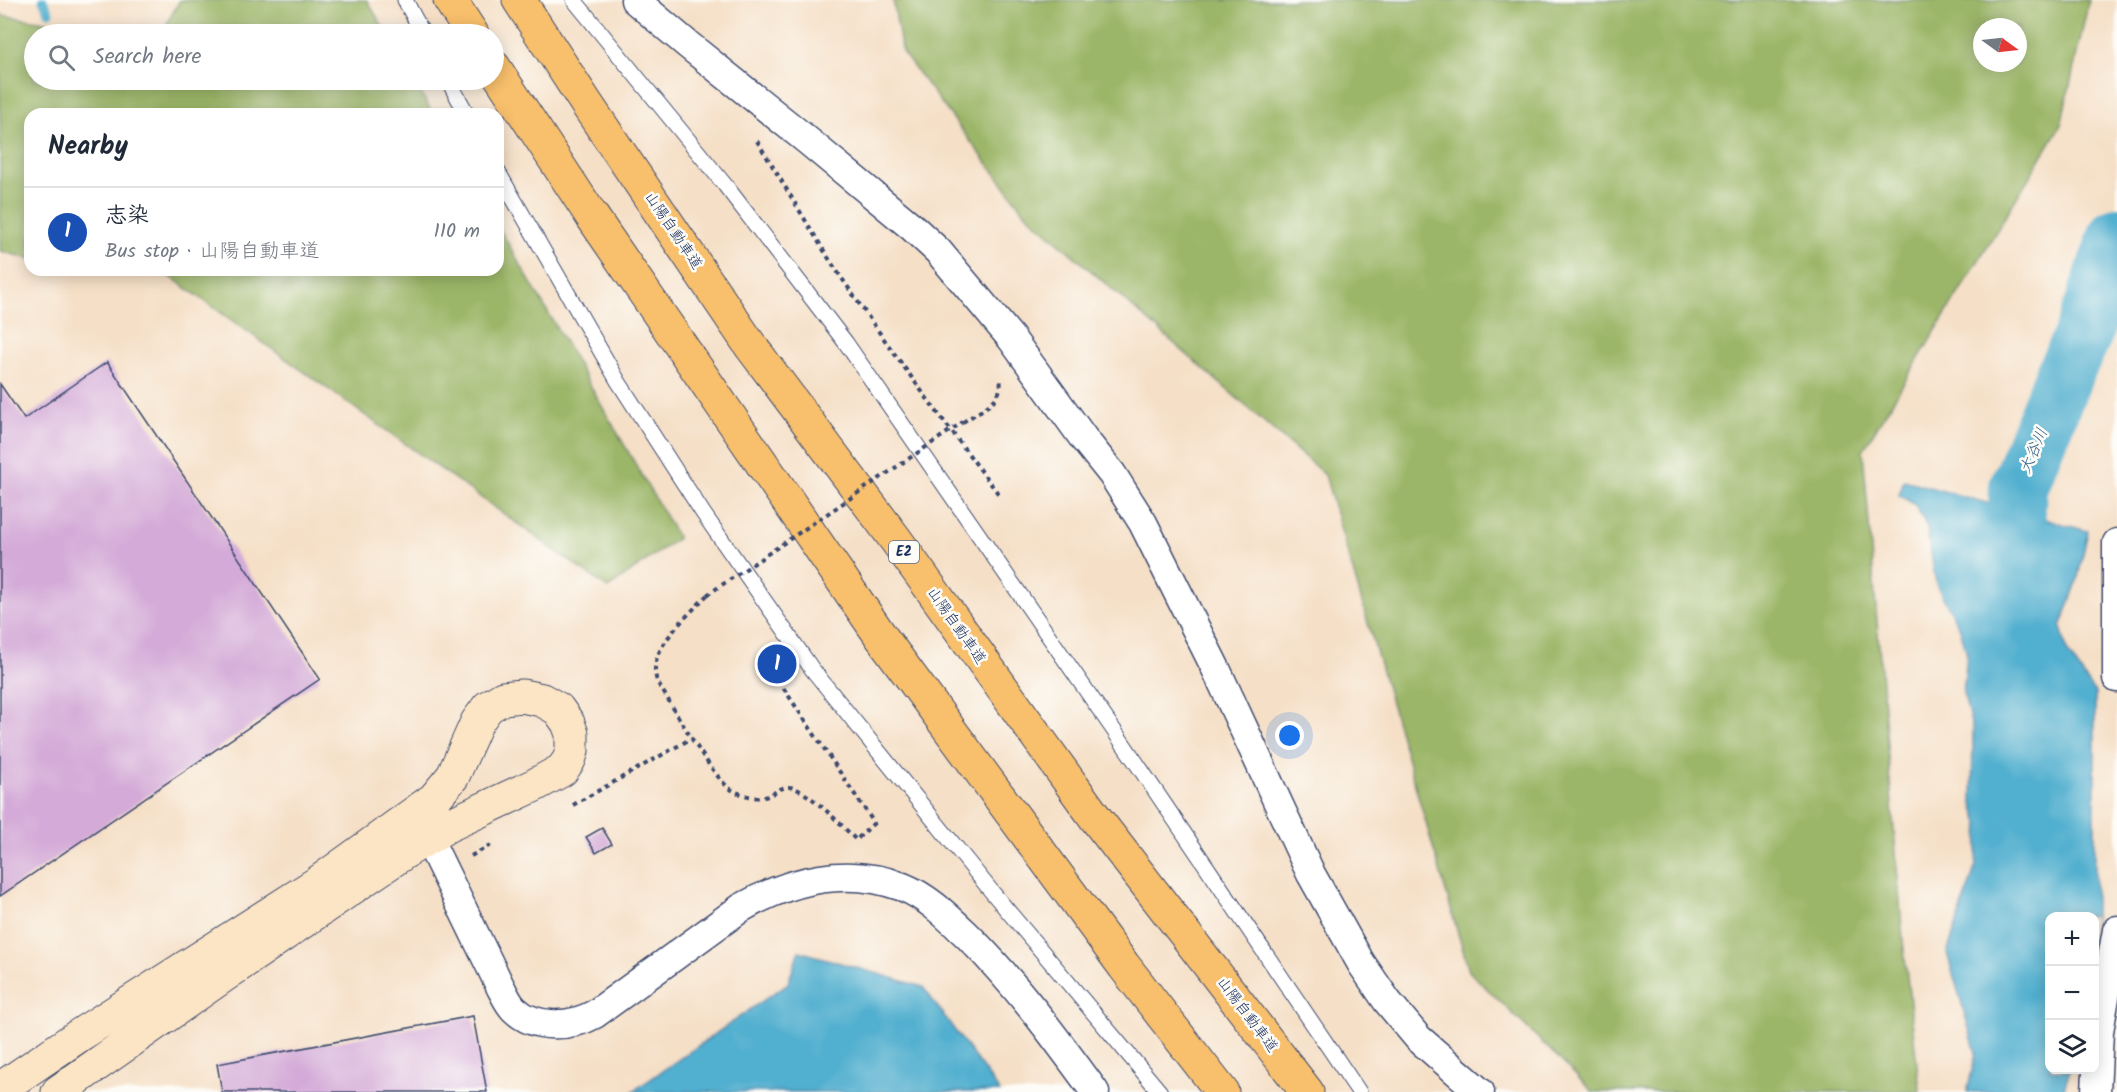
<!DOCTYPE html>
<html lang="en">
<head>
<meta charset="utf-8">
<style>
  body { margin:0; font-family:Kalam,"Klee One",sans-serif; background:#f2f2f3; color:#1f2937 }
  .controls { position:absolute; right:18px; bottom:18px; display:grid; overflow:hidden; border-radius:12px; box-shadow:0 3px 15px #0003 }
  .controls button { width:54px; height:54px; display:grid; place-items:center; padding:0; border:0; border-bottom:2px solid #e0e1e3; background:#fff; color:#1f2937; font:30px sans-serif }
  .compass { position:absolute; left:1973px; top:18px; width:54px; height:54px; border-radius:50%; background:#fff; box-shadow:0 3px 15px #0003; rotate:105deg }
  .you { position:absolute; left:1290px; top:736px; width:21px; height:21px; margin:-15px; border:4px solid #fff; border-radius:50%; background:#1a73e8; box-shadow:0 0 0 9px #1a73e833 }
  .badge { display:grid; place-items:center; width:39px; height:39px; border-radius:50%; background:#c8321e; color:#fff; font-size:20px; font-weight:700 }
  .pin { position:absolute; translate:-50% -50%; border:3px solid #fff; box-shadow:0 2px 6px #0006 }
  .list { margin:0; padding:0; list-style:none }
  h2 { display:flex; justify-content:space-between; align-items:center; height:78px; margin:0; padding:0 24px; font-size:26px }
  h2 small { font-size:20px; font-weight:400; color:#747a83 }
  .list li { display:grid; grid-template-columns:39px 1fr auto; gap:18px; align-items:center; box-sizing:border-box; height:90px; padding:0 24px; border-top:2px solid #e0e1e3 }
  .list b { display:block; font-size:22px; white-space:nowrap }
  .list p { margin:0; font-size:20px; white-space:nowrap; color:#747a83 }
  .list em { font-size:20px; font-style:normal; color:#747a83 }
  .icon { flex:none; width:33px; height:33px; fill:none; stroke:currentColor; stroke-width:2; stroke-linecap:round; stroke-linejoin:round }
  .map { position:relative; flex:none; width:2117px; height:1092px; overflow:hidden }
  .search { position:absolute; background:#fff; box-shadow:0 3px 15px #0003; left:24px; top:24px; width:480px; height:66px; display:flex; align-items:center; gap:15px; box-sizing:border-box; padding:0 21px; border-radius:33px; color:#747a83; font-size:22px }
  .panel { position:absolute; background:#fff; box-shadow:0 3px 15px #0003; left:24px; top:108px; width:480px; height:168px; border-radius:18px }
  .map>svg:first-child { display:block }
  .forest { fill:#9bb667; stroke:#5b7262; stroke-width:1.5; fill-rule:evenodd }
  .water { fill:#51afcf; stroke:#366f96; stroke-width:1.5 }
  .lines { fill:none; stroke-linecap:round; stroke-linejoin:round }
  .stream { stroke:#51afcf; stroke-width:9 }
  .river { stroke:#51afcf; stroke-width:58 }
  .building { fill:#d4abd8 }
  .lane-casing { stroke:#3c496e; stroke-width:17 }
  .street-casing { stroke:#3c496e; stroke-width:31 }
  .secondary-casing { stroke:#3c496e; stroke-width:35 }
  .highway-casing { stroke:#3c496e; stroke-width:35 }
  .path { stroke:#3c496e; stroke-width:4; stroke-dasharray:4.5 4.5; stroke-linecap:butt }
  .lane { stroke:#fff; stroke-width:15 }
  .street { stroke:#fff; stroke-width:28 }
  .secondary { stroke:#fce5c4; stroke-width:33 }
  .highway { stroke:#f8bf6c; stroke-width:33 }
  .path-bridge { stroke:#3c496e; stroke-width:4; stroke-dasharray:4.5 4.5; stroke-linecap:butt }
  .labels { text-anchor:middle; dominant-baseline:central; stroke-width:5; stroke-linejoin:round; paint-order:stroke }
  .shield { fill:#fdfcf7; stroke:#5f6c8c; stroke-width:1.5 }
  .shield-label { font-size:14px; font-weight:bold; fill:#1b2f5e }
  .street-label { font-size:15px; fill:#1b2f5e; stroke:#fdfcf7 }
  .water-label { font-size:16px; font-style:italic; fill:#2e5c86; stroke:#fdfcf7 }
</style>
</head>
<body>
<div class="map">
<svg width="2117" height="1092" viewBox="0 0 2117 1092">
  <rect width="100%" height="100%" fill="#fdfcf7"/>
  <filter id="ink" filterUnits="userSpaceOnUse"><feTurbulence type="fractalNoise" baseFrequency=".0167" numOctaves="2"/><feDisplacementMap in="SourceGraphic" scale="12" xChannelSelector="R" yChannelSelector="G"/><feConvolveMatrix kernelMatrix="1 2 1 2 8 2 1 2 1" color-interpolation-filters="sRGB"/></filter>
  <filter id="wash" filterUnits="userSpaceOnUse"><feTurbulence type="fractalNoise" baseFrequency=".008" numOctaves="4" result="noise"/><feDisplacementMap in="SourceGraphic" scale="24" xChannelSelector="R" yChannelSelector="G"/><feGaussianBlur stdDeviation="1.35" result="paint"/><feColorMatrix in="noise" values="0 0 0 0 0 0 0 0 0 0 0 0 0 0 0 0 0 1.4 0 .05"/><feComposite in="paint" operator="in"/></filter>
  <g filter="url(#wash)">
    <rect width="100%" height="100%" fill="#f5dfc6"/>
    <path class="forest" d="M180,0H367L387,34H161Z
      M893,0H2089L2061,125L1863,450L1903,940L1920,1092H1593L1469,971L1325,475L1027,215L902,52ZM1982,27H2018V63H1982Z
      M0,15L121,34H34V80H413L433,114H30V259L0,251Z
      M498,226L678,538L608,588L161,270H498Z"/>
    <path class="water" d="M1904,480L2088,531L2077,582L2061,627L2067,651L2095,693V953L2094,916H2050V1070H2070L2063,1092H1967L1976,1053L1947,953L1976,865L1979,824L1972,800L1973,730L1963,693L1967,654L1960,629L1936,584L1927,527L1915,505L1899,495Z
      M799,951L923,987L1000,1092H632L788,983Z"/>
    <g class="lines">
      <path class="stream" d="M43,0L49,12"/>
      <path class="river" d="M2013,590L2018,487L2064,375L2085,330L2117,236"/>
    </g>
    <g id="blocks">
      <path class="building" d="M107,362L320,679L0,896V384L24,419Z
        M602,828L612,844L596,853L586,837Z
        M473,1016L487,1092H222L217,1064Z"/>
    </g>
  </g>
  <g filter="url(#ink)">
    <use href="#blocks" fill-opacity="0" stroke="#3c496e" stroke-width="1.5"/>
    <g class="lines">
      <defs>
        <path id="lane" d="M405,0L423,34
          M574,0L725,185L846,343L1133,758L1359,1092
          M448,80L467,114
          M498,172L618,381L703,513L812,669L992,892L1160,1092"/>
        <path id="street" d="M635,0L687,44L808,141L912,227L938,251L1011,338L1084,439L1112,474L1143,523L1216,669L1311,874L1361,963L1387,1001L1418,1038L1480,1092
          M2117,543V678
          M428,838L501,988C505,995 508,1003 514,1009C535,1030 572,1027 595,1014L741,908C790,880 847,866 903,887C928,897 949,918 968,936C1016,984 1055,1037 1095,1092
          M2096,1092L2099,1031L2117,930"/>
        <path id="secondary" d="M0,1089L78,1036L316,884L434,799L453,776L477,722L488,707L503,698L522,696L542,700L558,709L568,723L572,734V751L569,760L562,770L535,785L447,826L402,854L223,976L58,1092"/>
        <path id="highway" d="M450,0L472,34
          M519,0L586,103L750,345L896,540L1094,816L1307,1092
          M494,67L591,215L880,635L1124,966L1222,1092"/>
      </defs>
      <use href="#lane" class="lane-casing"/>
      <use href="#street" class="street-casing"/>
      <use href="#secondary" class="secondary-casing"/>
      <use href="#highway" class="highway-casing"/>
      <path class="path" d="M757,141C782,181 806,222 831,262C884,342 942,419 1000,496
        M963,422C979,411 1005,401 1000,378
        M707,595C688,617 641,653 659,685C674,708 712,778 732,790C742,795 756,800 768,796C775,793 780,787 789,787C805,787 845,828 856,840L874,823L782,686
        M573,805L692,738
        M471,856L491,845"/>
      <use href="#lane" class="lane"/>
      <use href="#street" class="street"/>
      <use href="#secondary" class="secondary"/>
      <use href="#highway" class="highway"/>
      <path class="path-bridge" d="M707,595L963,422"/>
    </g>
  </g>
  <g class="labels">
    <rect class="shield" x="889" y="541" width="30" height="22" rx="4.5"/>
    <g class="shield-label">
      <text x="904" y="552">E2</text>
    </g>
    <g class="street-label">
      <text transform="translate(673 231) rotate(56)">山陽自動車道</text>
      <text transform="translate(956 626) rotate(55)">山陽自動車道</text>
      <text transform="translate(1247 1015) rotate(53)">山陽自動車道</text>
    </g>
    <g class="water-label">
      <text transform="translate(2034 451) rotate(-67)">大谷川</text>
    </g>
  </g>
</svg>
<div class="controls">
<button>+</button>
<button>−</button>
<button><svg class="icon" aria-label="layers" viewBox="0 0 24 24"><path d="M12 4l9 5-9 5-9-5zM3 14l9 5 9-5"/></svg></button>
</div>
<svg class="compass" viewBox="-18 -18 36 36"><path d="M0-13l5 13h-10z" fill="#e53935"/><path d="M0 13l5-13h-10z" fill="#747a83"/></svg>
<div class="you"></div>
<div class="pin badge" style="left:777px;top:664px;background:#1a4fb4">1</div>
<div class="search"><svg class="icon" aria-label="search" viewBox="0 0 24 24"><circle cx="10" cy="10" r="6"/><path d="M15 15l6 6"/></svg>Search here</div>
<section class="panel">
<h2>Nearby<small></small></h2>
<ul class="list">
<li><span class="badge" style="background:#1a4fb4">1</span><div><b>志染</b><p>Bus stop · 山陽自動車道</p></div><em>110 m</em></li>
</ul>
</section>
</div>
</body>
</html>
